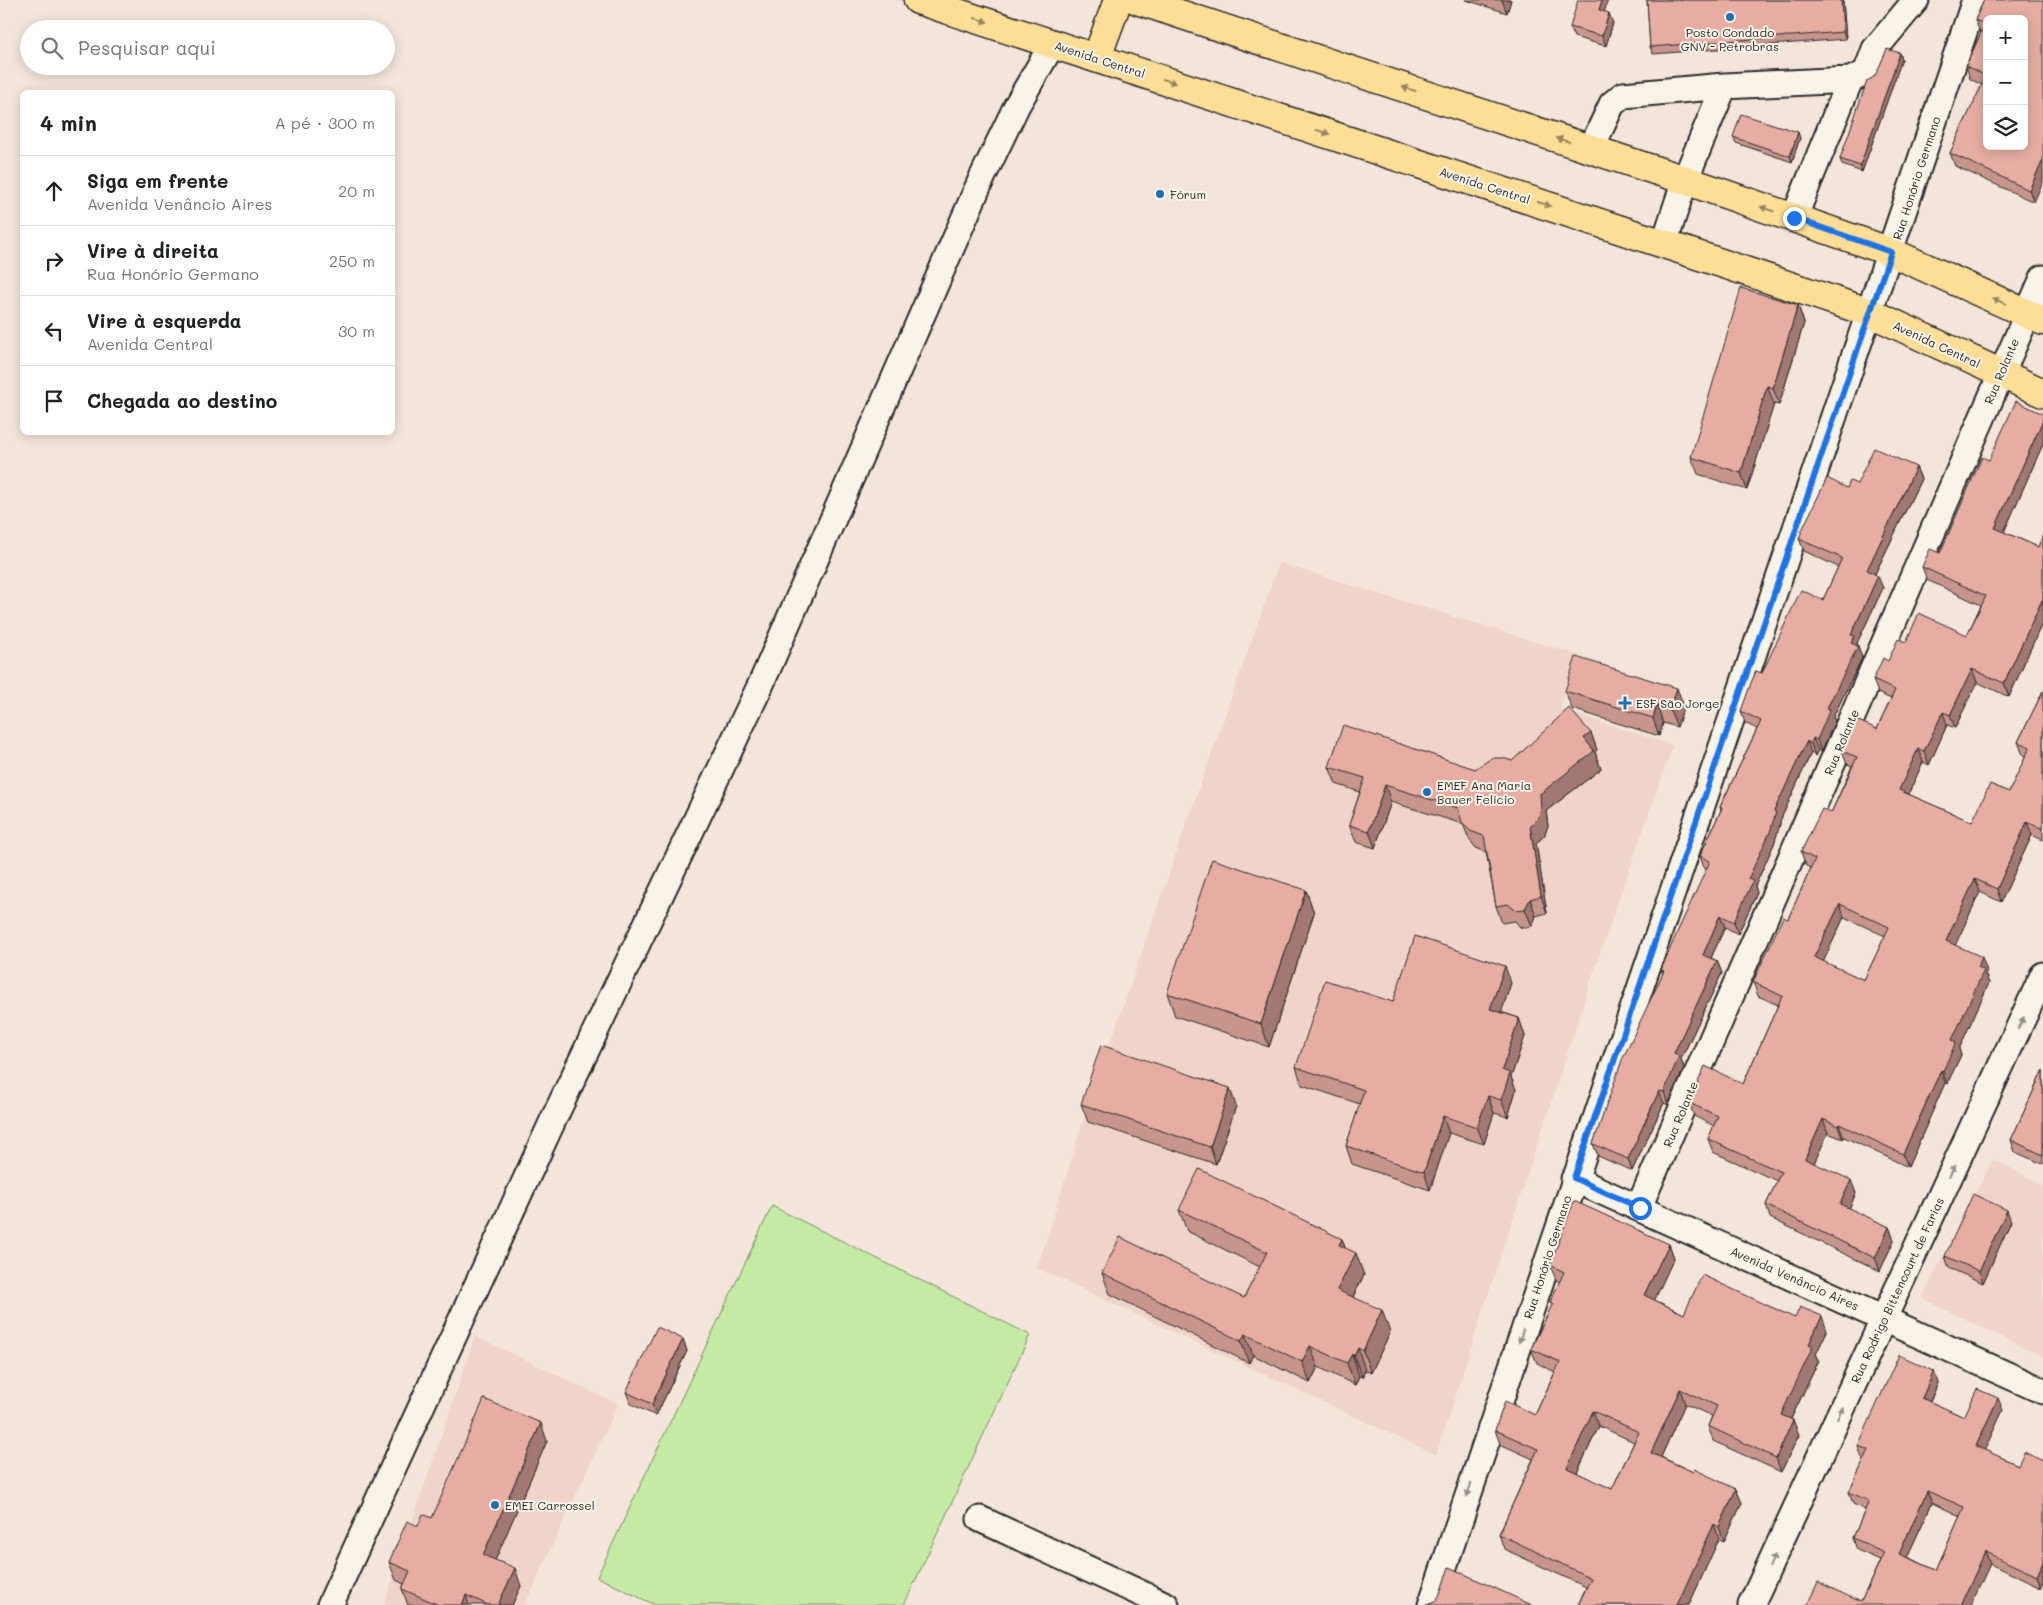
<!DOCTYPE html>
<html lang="pt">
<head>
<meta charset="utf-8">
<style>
  body { margin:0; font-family:Mali,sans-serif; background:#f2f2f2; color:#202124 }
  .controls { position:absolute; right:15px; top:15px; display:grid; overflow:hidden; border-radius:8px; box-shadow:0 2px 12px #0003 }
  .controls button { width:45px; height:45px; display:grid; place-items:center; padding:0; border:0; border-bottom:1px solid #e0e0e0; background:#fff; color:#202124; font:25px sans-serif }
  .stop { position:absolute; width:15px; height:15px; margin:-11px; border:4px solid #1a73e8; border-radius:50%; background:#fff }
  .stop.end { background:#1a73e8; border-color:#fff; box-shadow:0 1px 5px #0008 }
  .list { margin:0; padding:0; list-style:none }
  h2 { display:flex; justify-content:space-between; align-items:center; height:65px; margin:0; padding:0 20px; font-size:21px }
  h2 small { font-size:16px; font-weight:400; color:#757577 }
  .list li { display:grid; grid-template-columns:32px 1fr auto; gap:15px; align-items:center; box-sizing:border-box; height:70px; padding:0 20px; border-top:1px solid #e0e0e0 }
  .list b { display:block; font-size:19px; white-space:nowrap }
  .list p { margin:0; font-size:16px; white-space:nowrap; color:#757577 }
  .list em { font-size:16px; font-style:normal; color:#757577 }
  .icon { flex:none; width:28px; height:28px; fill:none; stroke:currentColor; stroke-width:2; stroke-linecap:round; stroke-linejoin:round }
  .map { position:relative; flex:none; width:2043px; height:1605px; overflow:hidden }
  .search { position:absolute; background:#fff; box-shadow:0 2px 12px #0003; left:20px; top:20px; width:375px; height:55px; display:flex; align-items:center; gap:12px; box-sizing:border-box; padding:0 18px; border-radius:28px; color:#757577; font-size:19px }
  .panel { position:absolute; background:#fff; box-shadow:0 2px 12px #0003; left:20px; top:90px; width:375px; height:345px; border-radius:8px }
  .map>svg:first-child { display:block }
  .built { fill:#f0d4ca }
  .green { fill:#c4eaa4; stroke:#788a68 }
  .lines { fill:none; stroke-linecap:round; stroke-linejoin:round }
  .minor-casing { stroke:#2b2b2b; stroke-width:29 }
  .major-casing { stroke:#2b2b2b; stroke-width:31 }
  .minor { stroke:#f7f3e8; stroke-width:25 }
  .major { stroke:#fcde96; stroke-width:28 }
  .wall { fill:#c7958c; stroke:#2b2b2b; fill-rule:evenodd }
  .shaded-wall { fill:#a27972; stroke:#2b2b2b }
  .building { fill:#e7ada3; stroke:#2b2b2b; fill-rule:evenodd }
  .oneway { fill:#948460 }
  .oneway2 { fill:#918f8a }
  .route { stroke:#1a73e8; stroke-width:6 }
  .poi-dot { fill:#1f6fb2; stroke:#f7f3e8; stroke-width:2 }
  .labels { text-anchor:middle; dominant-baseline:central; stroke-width:4; stroke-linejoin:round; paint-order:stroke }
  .poi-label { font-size:12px; fill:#2b2b2b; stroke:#f7f3e8; text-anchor:start }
  .street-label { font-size:12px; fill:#2b2b2b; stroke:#f7f3e8 }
</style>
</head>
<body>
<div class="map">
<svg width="2043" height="1605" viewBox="0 0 2043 1605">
  <rect width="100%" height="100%" fill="#f4e5da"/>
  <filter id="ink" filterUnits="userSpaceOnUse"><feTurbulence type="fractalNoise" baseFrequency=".02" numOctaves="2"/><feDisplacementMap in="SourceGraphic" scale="10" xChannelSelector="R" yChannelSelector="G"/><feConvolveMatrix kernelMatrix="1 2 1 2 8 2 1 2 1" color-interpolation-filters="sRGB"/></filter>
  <g filter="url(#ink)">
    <path class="built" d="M1279,563L1578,655L1560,709L1673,745L1592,977L1436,1455L1037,1268L1083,1122L1181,839Z
      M1993,1159L2043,1185V1357L1922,1298Z
      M475,1336L618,1404L525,1605H384Z"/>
    <path class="green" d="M772,1206L1030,1335L904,1605H655L597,1577Z"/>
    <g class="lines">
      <defs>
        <path id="minor" d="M1591,149L1612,104L1623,95L1724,86L1850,80L1866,73L1875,49L1916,0
          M1794,218L1850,80
          M1664,244L1685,180L1724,86
          M1574,1179L2043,1391
          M1639,1207L2043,278
          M980,1519L1166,1605
          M330,1605L555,1116L761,684L981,180L1017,105L1053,43
          M1431,1605C1610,1069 1796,536 1975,0
          M1751,1605L2043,975"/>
        <path id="major" d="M918,0L1664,244L1871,313L2043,393
          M1137,0L1685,180L1891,252L2043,321
          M1097,57L1118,0"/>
      </defs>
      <use href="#minor" class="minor-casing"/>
      <use href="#major" class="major-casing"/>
      <use href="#minor" class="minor"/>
      <use href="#major" class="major"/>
    </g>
    <path class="wall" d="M1466,0H1511L1507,13Z
      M1647,0H1843L1846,39L1653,54L1650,47Z
      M1984,0L2034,202L1955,166L1950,153L1982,85L1970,79L1966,66L1981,33L1980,32L1975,20Z
      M1605,12L1613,23L1606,46L1574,37L1570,27Z
      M1900,53L1902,59L1862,172L1842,165L1840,159L1874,77Z
      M1733,137L1800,138L1792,162L1736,143Z
      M1798,305L1804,323L1779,405L1774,404L1747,490L1698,474L1691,457Z
      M2043,444L2004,532L2038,547L2043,535V621L2009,697L1977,682L1955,728L1947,725L1929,765L1923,762L1908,794L1972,822L2009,792L2026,756L2023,755L2018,742L2043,691V840L2032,835L2001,902L1980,892L1955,945L1987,971L1985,974L1989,983L1959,1049L1961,1055L1947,1084L1945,1083L1908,1167L1844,1137L1843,1139L1828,1133L1814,1163L1856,1193L1849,1209L1889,1227L1894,1240L1880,1271L1770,1218L1766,1205L1777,1181L1713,1152L1708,1139L1714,1126L1694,1116L1689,1103L1743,1084L1778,1005L1758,996L1753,982L1788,919L1811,868L1806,866L1801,852L1831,813L1852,766L1847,764L1842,751L1877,729L1891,699L1878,693L1873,680L1888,661L1906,642L1967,635L1981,605L1927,580L1922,567L1940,553L1989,460ZM1844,917L1885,936L1864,980L1823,962Z
      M1916,467L1921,479L1875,574L1883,588L1857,643L1862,658L1833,717L1835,721L1821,752L1818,750L1815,756L1811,753L1780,821V824L1774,844L1755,886L1757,893L1738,934L1725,927L1711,958L1717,961L1722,973L1681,1059L1684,1068L1668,1105L1664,1103L1632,1171L1598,1156L1593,1144L1663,974L1661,970L1707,869L1704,868L1700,856L1721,810L1720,807L1757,729L1745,723L1741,711L1762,673L1823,600L1838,567L1804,551L1799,539L1847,488L1857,484Z
      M1565,691L1684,706L1677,727L1663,723L1659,736L1572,709Z
      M1591,733L1597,750L1595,752L1601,769L1546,811L1548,826L1544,836L1536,843L1547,913L1536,916L1532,926L1521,928L1515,921L1502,923L1496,906L1486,852L1476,848L1469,839L1463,824L1391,802L1375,848L1356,842L1349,825L1360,792L1336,784L1329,767L1475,769L1512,761Z
      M1306,890L1314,913L1269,1047L1175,1016L1167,993Z
      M1511,983L1501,1012L1519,1018L1525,1036L1511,1077L1516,1090L1508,1117L1494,1113L1484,1144L1449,1133L1430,1190L1352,1164L1346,1146L1360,1104L1302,1085L1296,1067L1393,1002Z
      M2043,1070V1164L2015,1152L2011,1140Z
      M1081,1104L1236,1106L1216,1164L1088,1122Z
      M1179,1210L1342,1239L1345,1248L1364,1275L1353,1297L1390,1332L1371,1373L1365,1370L1362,1377L1359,1376L1355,1385L1318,1367L1310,1383L1253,1355L1249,1363L1110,1294L1102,1273L1244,1298L1260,1267L1187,1231Z
      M2011,1221L1983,1283L1949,1268L1945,1256Z
      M1669,1244L1674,1258L1654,1300L1684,1314L1795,1318L1827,1331L1816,1354L1819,1360L1791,1419L1793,1420L1799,1435L1781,1472L1713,1441L1708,1426L1712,1416L1685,1404L1661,1457L1693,1472L1736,1489L1742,1503L1724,1541L1719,1539L1689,1605H1578L1586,1587L1504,1549L1499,1534L1533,1459L1500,1444L1495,1430L1535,1415L1555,1372L1537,1363L1531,1349L1552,1306L1550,1302L1560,1282L1556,1280L1550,1265ZM1599,1426L1634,1442L1612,1489L1577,1473Z
      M683,1339L687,1351L656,1416L631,1404L626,1392Z
      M1938,1383L1930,1402L1964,1417L2003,1410L1984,1450L2018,1465L2043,1461V1460V1584L2041,1588L1990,1564L1861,1602L1880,1560L1857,1550L1853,1538L1865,1510L1853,1504L1849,1492L1865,1459L1862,1458L1858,1446ZM1932,1503L1960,1516L1936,1570L1907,1557Z
      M547,1441L495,1560L521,1586L512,1605H408L402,1589L404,1584L396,1580L389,1562L418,1526L432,1518Z"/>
    <path class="shaded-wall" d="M1502,0H1511L1507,13Z
      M1602,0H1608L1602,20L1599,10Z
      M1841,0H1843L1846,39L1843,32Z
      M1609,13L1613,23L1606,46L1602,36Z
      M1900,53L1902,59L1862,172L1860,166Z
      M1798,132L1800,138L1792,162L1790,156Z
      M2043,160V182L2034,202L2029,190Z
      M1798,305L1804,323L1779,405L1773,388Z
      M1767,386L1774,404L1747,490L1741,473Z
      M2043,420V444L2000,541L1995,528Z
      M1916,467L1921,479L1871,582L1867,570Z
      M1878,576L1883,588L1857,643L1862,658L1833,717L1835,721L1821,752L1817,740L1827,708L1851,643V635Z
      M2042,600L2043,604V621L2009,697L2004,683Z
      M1972,669L1977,682L1955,728L1950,715Z
      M1677,688L1684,706L1677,727L1670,710Z
      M1657,705L1663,723L1659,736L1653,718Z
      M1943,712L1947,725L1929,765L1924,751Z
      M1591,733L1597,750L1595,752L1601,769L1546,811L1548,826L1544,836L1536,843L1547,913L1541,896L1530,826L1540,794L1584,738Z
      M1813,738L1818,750L1815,756L1811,744Z
      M1807,741L1811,753L1780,821V824L1774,844L1755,886L1757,893L1738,934L1734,922L1748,879L1774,811Z
      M1918,749L1923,762L1904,804L1899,790Z
      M1385,785L1391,802L1375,848L1369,831Z
      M2027,822L2032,835L2001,902L1997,889Z
      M1975,879L1980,892L1951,954L1946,941Z
      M1306,890L1314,913L1269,1047L1261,1024Z
      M1530,899L1536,916L1532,926L1525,909Z
      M1840,904L1844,917L1819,971L1814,957Z
      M1720,915L1725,927L1707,967L1703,955Z
      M1982,957L1987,971L1985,974L1989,983L1959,1049L1961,1055L1947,1084L1943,1071L1952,1040L1978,967Z
      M1717,961L1722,973L1681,1059L1684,1068L1668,1105L1664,1092L1674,1053Z
      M1505,966L1511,983L1497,1026L1490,1009Z
      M1519,1018L1525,1036L1511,1077L1516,1090L1508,1117L1501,1100L1502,1070Z
      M1941,1070L1945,1083L1908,1167L1903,1154Z
      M1230,1088L1236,1106L1216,1164L1210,1147Z
      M1659,1091L1664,1103L1632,1171L1628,1159Z
      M1488,1096L1494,1113L1484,1144L1477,1127Z
      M1443,1116L1449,1133L1430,1190L1424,1172Z
      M1823,1119L1828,1133L1810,1172L1805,1159Z
      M1839,1124L1844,1137L1843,1139L1838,1126Z
      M1851,1180L1856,1193L1845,1218L1840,1204Z
      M2007,1210L2011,1221L1983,1283L1979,1271Z
      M1889,1227L1894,1240L1880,1271L1875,1258Z
      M1342,1239L1350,1261L1339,1245Z
      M1669,1244L1674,1258L1650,1310L1644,1295Z
      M1356,1253L1364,1275L1345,1311L1337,1290Z
      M1382,1310L1390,1332L1371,1373L1363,1351Z
      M1822,1316L1827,1331L1816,1354L1819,1360L1786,1429L1781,1415L1809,1344Z
      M1245,1334L1253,1355L1249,1363L1241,1341Z
      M683,1339L687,1351L656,1416L652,1404Z
      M1310,1346L1318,1367L1310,1383L1302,1362Z
      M1358,1348L1365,1370L1362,1377L1354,1356Z
      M1352,1354L1359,1376L1355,1385L1347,1363Z
      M1934,1371L1938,1383L1926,1410L1922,1398Z
      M1680,1389L1685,1404L1656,1468L1651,1453Z
      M1998,1398L2003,1410L1981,1458L1976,1446Z
      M1593,1411L1599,1426L1572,1483L1567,1468Z
      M1793,1420L1799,1435L1781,1472L1776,1458Z
      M541,1423L547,1441L490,1572L483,1555Z
      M1736,1489L1742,1503L1724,1541L1719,1527Z
      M1927,1491L1932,1503L1903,1566L1899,1554Z
      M1714,1524L1719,1539L1689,1605H1677Z
      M1985,1552L1990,1564L1971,1605H1961Z
      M2043,1562V1584L2041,1588L2037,1576Z
      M515,1568L521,1586L512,1605H498Z
      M466,1595L469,1605H462Z"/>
    <path class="building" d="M1578,0H1602L1599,10L1609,13L1602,36L1570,27Z
      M1647,0H1841L1843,32L1650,47Z
      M1984,0H2043V160L2029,190L1950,153L1986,76L1966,66L1985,24L1975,20ZM1987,19H2024V146H1987Z
      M1887,49L1900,53L1860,166L1840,159L1867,81L1874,77L1877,72Z
      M1741,114L1798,132L1790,156L1733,137Z
      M1741,288L1798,305L1773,388L1767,386L1741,473L1691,457Z
      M2016,401L2043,414V420L1995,528L2038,547L2043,535V601L2042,600L2004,683L1972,669L1950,715L1943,712L1924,751L1918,749L1899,790L1972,822L1990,784L2009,792L2030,747L2018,742L2043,691V829L2027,822L1997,889L1975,879L1946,941L1982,957L1978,967L1984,970L1952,1040L1956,1042L1943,1071L1941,1070L1903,1154L1839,1124L1838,1126L1823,1119L1805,1159L1851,1180L1840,1204L1889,1227L1875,1258L1766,1205L1781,1172L1708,1139L1718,1116L1689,1103L1705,1066L1743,1084L1782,996L1753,982L1783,917L1788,919L1815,859L1801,852L1822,809L1831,813L1857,757L1842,751L1856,720L1877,729L1895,690L1873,680L1883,658L1888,661L1898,639L1906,642L1919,613L1967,635L1986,596L1922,567L1930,549L1940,553L1982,457L1989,460ZM1840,904L1889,927L1864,980L1814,957Z
      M1874,448L1916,467L1867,570L1878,576L1851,635L1855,636L1851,643L1858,646L1827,708L1830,709L1817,740L1813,738L1811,744L1807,741L1774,811L1776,812L1770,832L1748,879L1753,881L1734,922L1720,915L1703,955L1717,961L1674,1053L1679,1056L1664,1092L1659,1091L1628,1159L1593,1144L1622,1060L1664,971L1661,970L1675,937L1710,861L1700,856L1722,808L1720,807L1761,721L1741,711L1751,683L1756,671L1762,673L1801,590L1823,600L1842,558L1799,539L1803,528L1827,478L1847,488L1850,481L1857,484Z
      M1576,657L1677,688L1670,710L1657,705L1653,718L1565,691Z
      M1569,708L1591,733L1584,738L1594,751L1540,794L1541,809L1538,819L1530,826L1541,896L1530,899L1525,909L1515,910L1508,904L1496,906L1484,836L1470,831L1462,822L1458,808L1385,785L1369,831L1349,825L1365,778L1329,767L1343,725L1475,769L1492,758H1503L1512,761Z
      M1212,859L1306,890L1261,1024L1167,993Z
      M1415,936L1505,966L1490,1009L1519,1018L1502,1070L1510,1073L1501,1100L1488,1096L1477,1127L1443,1116L1424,1172L1346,1146L1364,1090L1296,1067L1325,980L1393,1002Z
      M1101,1045L1230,1088L1210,1147L1081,1104Z
      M2043,1070V1155L2011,1140Z
      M1199,1169L1342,1239L1339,1245L1356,1253L1337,1290L1382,1310L1363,1351L1358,1348L1354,1356L1352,1354L1347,1363L1310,1346L1302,1362L1245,1334L1241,1341L1102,1273L1120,1237L1244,1298L1267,1252L1179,1210Z
      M1973,1194L2007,1210L1979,1271L1945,1256Z
      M1574,1201L1669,1244L1644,1295L1684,1314L1702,1275L1795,1318L1800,1307L1822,1316L1809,1344L1813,1346L1781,1415L1793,1420L1776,1458L1708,1426L1717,1406L1680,1389L1651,1453L1693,1472L1694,1469L1736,1489L1719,1527L1714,1524L1677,1605H1578L1591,1578L1499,1534L1538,1449L1495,1430L1505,1401L1535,1415L1560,1362L1531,1349L1553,1303L1550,1302L1564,1272L1550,1265ZM1593,1411L1639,1432L1612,1489L1567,1468Z
      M657,1327L683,1339L652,1404L626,1392Z
      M1899,1355L1934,1371L1922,1398L1964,1417L1977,1389L1998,1398L1976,1446L2018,1465L2024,1452L2043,1461V1460V1562L2037,1576L1985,1552L1961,1605H1807L1818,1582L1861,1602L1884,1552L1853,1538L1869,1501L1849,1492L1869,1450L1858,1446ZM1927,1491L1964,1507L1936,1570L1899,1554Z
      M484,1399L541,1423L483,1555L515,1568L498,1605H488L466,1595L462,1605H439L402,1589L410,1571L389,1562L407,1521L418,1526L423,1514L432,1518Z
      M1449,1567L1532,1605H1426L1435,1602L1439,1596Z"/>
    <defs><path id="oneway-solid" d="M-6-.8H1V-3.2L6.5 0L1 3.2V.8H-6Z" transform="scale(1.25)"/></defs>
    <g class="oneway">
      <use href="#oneway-solid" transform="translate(981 20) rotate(18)"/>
      <use href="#oneway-solid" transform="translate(1169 81) rotate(18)"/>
      <use href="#oneway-solid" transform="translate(1409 89) rotate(-162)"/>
      <use href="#oneway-solid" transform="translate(1323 132) rotate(18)"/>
      <use href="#oneway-solid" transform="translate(1563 140) rotate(-162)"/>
      <use href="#oneway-solid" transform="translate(1544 204) rotate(18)"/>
      <use href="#oneway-solid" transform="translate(1767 209) rotate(-161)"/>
      <use href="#oneway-solid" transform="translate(1999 301) rotate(-156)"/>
    </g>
    <g class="oneway2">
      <use href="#oneway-solid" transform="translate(2021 1023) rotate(-65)"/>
      <use href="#oneway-solid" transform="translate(1952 1171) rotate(-65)"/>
      <use href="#oneway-solid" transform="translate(1521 1336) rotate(108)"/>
      <use href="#oneway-solid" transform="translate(1840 1413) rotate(-65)"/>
      <use href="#oneway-solid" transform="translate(1469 1490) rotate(108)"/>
      <use href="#oneway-solid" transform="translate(1772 1561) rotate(-65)"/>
    </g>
  </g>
  <g class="lines" filter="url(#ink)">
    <path class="route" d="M1640,1208L1574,1178L1891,252L1794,218"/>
  </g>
  <g class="poi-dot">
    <circle cx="1730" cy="17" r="5"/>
    <circle cx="1160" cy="194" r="5"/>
    <path d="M1622.5 695.5h5v5h5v5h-5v5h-5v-5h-5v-5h5z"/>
    <circle cx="1427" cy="792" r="5"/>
    <circle cx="495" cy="1505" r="5"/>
  </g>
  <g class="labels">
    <g class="poi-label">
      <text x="1730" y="32" text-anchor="middle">Posto Condado<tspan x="1730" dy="14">GNV - Petrobras</tspan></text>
      <text x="1170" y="194">Fórum</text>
      <text x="1636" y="703">ESF São Jorge</text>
      <text x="1437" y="785">EMEF Ana Maria<tspan x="1437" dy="14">Bauer Felicio</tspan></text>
      <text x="505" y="1505">EMEI Carrossel</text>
    </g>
    <g class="street-label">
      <text transform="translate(1100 59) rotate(18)">Avenida Central</text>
      <text transform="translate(1916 178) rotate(-72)">Rua Honório Germano</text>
      <text transform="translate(1485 185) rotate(18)">Avenida Central</text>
      <text transform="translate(1937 344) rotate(25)">Avenida Central</text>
      <text transform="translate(2001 371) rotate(-67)">Rua Rolante</text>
      <text transform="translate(1841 742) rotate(-67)">Rua Rolante</text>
      <text transform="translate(1680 1114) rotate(-67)">Rua Rolante</text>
      <text transform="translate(1547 1257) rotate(-72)">Rua Honório Germano</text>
      <text transform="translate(1795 1278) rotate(24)">Avenida Venâncio Aires</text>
      <text transform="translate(1897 1290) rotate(-65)">Rua Rodrigo Bittencourt de Farias</text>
    </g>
  </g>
</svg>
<div class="controls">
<button>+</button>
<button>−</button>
<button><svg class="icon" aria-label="layers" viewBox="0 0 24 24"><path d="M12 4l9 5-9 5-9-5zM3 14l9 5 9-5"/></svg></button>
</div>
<div class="stop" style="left:1640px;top:1208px"></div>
<div class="stop end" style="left:1794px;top:218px"></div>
<div class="search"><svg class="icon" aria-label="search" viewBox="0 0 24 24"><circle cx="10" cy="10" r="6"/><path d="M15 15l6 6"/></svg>Pesquisar aqui</div>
<section class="panel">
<h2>4 min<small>A pé · 300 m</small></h2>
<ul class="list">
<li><svg class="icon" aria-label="ahead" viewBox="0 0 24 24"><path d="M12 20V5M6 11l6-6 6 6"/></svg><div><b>Siga em frente</b><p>Avenida Venâncio Aires</p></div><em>20 m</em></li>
<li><svg class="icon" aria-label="right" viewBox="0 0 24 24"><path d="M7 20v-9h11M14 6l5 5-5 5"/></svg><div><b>Vire à direita</b><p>Rua Honório Germano</p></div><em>250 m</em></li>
<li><svg class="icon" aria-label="left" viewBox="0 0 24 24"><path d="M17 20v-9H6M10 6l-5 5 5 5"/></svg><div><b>Vire à esquerda</b><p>Avenida Central</p></div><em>30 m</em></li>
<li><svg class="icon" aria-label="arrive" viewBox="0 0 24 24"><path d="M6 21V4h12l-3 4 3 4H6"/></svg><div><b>Chegada ao destino</b></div></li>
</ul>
</section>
</div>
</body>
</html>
